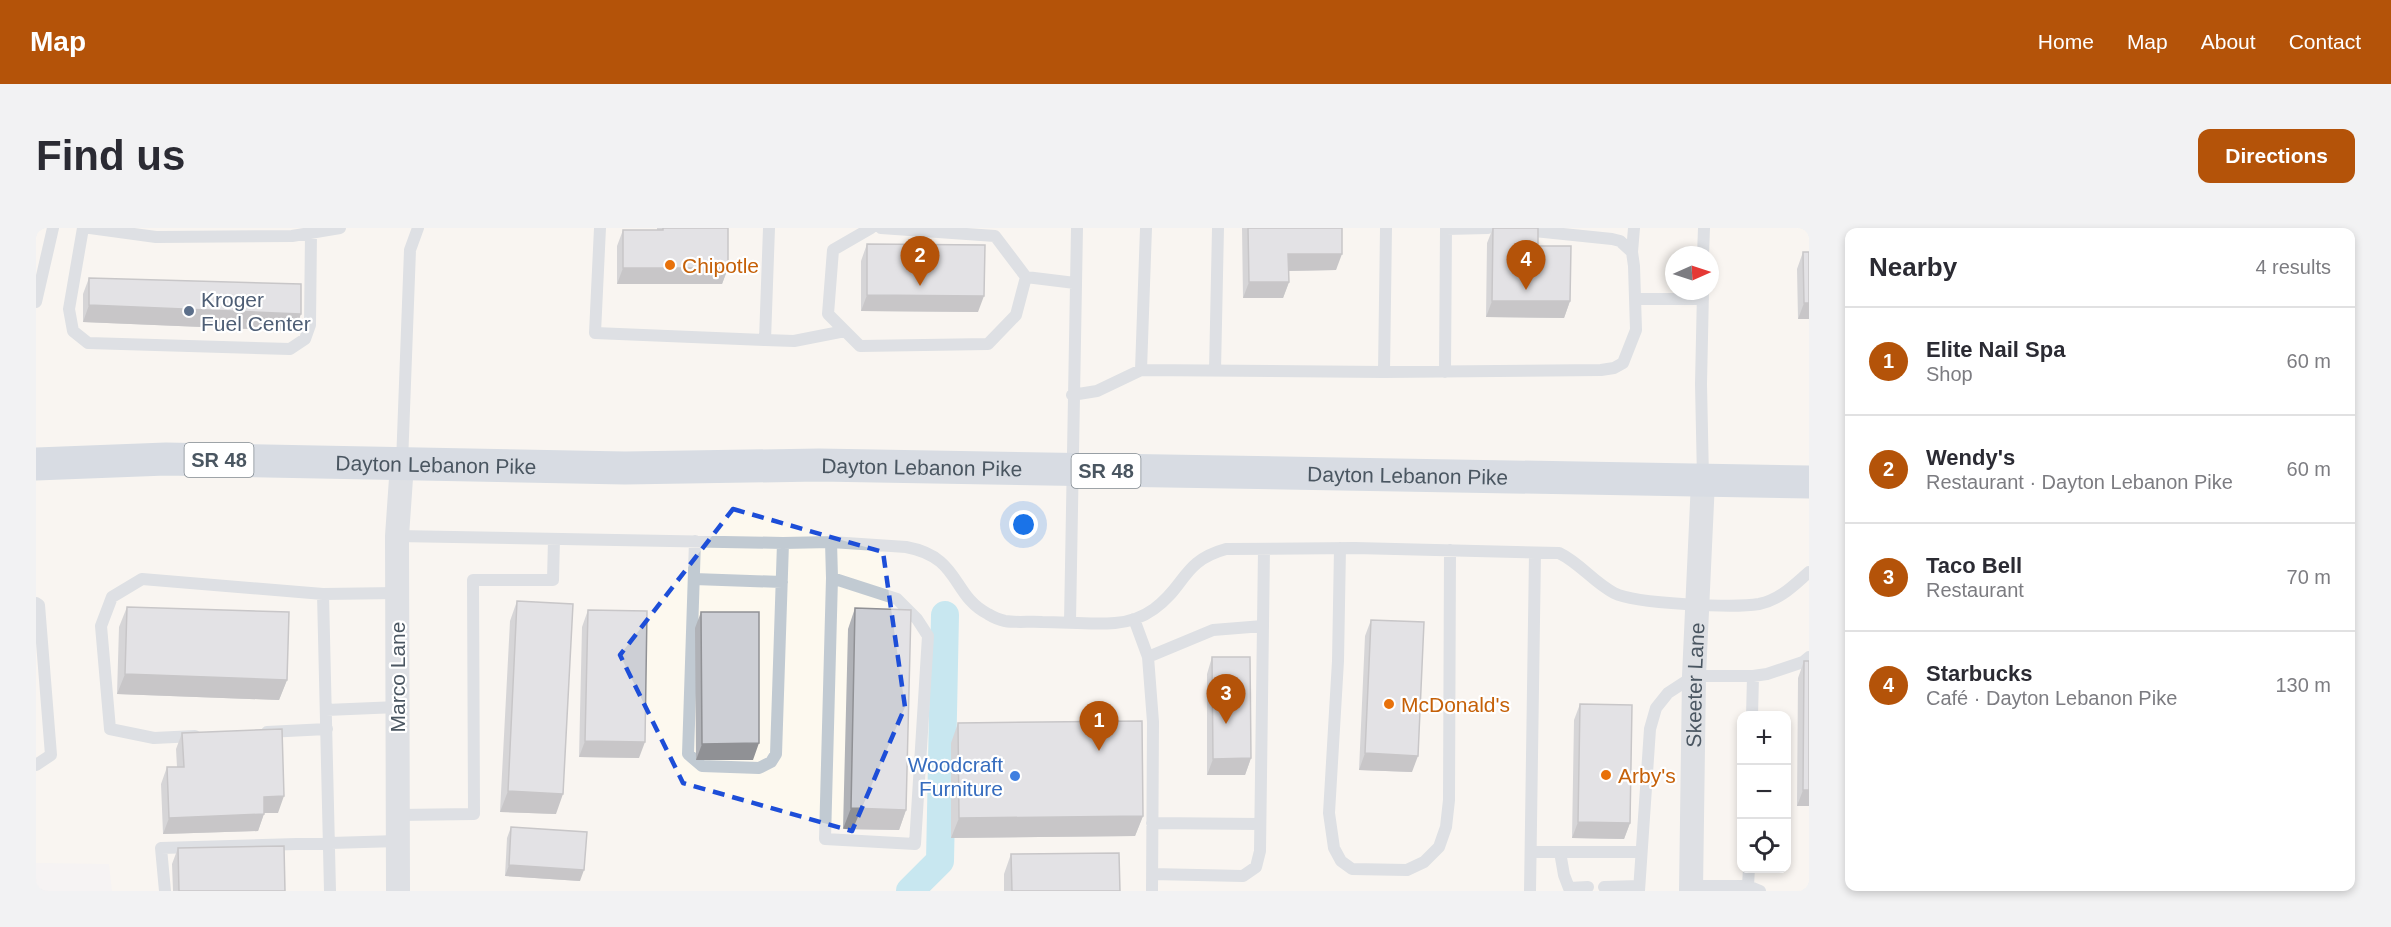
<!DOCTYPE html>
<html lang="en">
<head>
<meta charset="utf-8">
<style>
  body { margin:0; font-family:Arial,sans-serif; background:#f2f2f3; color:#2b2b33 }
  .controls { position:absolute; right:18px; bottom:18px; display:grid; overflow:hidden; border-radius:12px; box-shadow:0 3px 9px #0003 }
  .controls button { width:54px; height:54px; display:grid; place-items:center; padding:0; border:0; border-bottom:2px solid #e1e1e2; background:#fff; color:#2b2b33; font:30px sans-serif }
  .compass { position:absolute; left:1629px; top:18px; width:54px; height:54px; border-radius:50%; background:#fff; box-shadow:0 3px 9px #0003; rotate:87deg }
  .you { position:absolute; left:988px; top:297px; width:21px; height:21px; margin:-15px; border:4px solid #fff; border-radius:50%; background:#1a73e8; box-shadow:0 0 0 9px #1a73e833 }
  .badge { display:grid; place-items:center; width:39px; height:39px; border-radius:50%; background:#b45309; color:#fff; font-size:20px; font-weight:700 }
  .pin { position:absolute; translate:-50% -50px; filter:drop-shadow(0 2px 3px #0008) }
  .pin::after { content:''; position:absolute; top:32px; width:21px; height:18px; background:inherit; clip-path:polygon(0 0,100% 0,50% 100%) }
  .list { margin:0; padding:0; list-style:none }
  h2 { display:flex; justify-content:space-between; align-items:center; height:78px; margin:0; padding:0 24px; font-size:26px }
  h2 small { font-size:20px; font-weight:400; color:#7c7c81 }
  .list li { display:grid; grid-template-columns:39px 1fr auto; gap:18px; align-items:center; box-sizing:border-box; height:108px; padding:0 24px; border-top:2px solid #e1e1e2 }
  .list b { display:block; font-size:22px; white-space:nowrap }
  .list p { margin:0; font-size:20px; white-space:nowrap; color:#7c7c81 }
  .list em { font-size:20px; font-style:normal; color:#7c7c81 }
  .icon { flex:none; width:33px; height:33px; fill:none; stroke:currentColor; stroke-width:2; stroke-linecap:round; stroke-linejoin:round }
  .map { position:relative; flex:none; width:1773px; height:663px; overflow:hidden; border-radius:12px }
  header { display:flex; align-items:center; gap:36px; box-sizing:border-box; height:84px; padding:0 30px; background:#b45309; color:#fff }
  header strong { font-size:28px }
  nav { display:flex; gap:33px; margin-inline-start:auto; font-size:21px }
  .intro { display:flex; align-items:center; justify-content:space-between; box-sizing:border-box; height:144px; padding:0 36px }
  h1 { margin:0; font-size:42px }
  .button { padding:15px 27px; border-radius:12px; background:#b45309; color:#fff; font-size:21px; font-weight:700 }
  main { display:flex; gap:36px; padding:0 36px }
  aside { flex:1; background:#fff; border-radius:12px; box-shadow:0 3px 9px #0003 }
  .map>svg:first-child { display:block }
  .commercial { fill:#fdf9ef; fill-rule:evenodd }
  .lines { fill:none; stroke-linecap:round; stroke-linejoin:round }
  .canal { stroke:#90daee; stroke-width:28 }
  .service { stroke:#c1cad2; stroke-width:12 }
  .minor { stroke:#c1cad2; stroke-width:24 }
  .primary { stroke:#b3c2d1; stroke-width:33 }
  .wall { fill:#b0b2b7 }
  .shaded-wall { fill:#909195 }
  .building { fill:#cdcfd5; stroke:#909195; stroke-width:1.5 }
  .marked { fill:none; stroke:#1d4ed8; stroke-width:4.5; stroke-dasharray:12 8; stroke-linejoin:round }
  .food-dot { fill:#e8710a; stroke:#fff; stroke-width:2 }
  .service-dot { fill:#5c6f8a; stroke:#fff; stroke-width:2 }
  .shop-dot { fill:#3f7fe0; stroke:#fff; stroke-width:2 }
  .labels { text-anchor:middle; dominant-baseline:central; stroke-width:4.5; stroke-linejoin:round; paint-order:stroke }
  .shield { fill:#fff; stroke:#808990; stroke-width:1.5 }
  .shield-label { font-size:20px; font-weight:bold; fill:#4a5661 }
  .food-label { font-size:21px; fill:#c56008; stroke:#fff; text-anchor:start }
  .service-label { font-size:21px; fill:#4e5e75; stroke:#fff; text-anchor:start }
  .street-label { font-size:21px; fill:#4a5661; stroke:#fff }
  .shop-label { font-size:21px; fill:#366cbe; stroke:#fff; text-anchor:end }
</style>
</head>
<body>
<header>
<strong>Map</strong>
<nav><a>Home</a><a>Map</a><a>About</a><a>Contact</a></nav>
</header>
<div class="intro"><h1>Find us</h1><a class="button">Directions</a></div>
<main>
<div class="map">
<svg width="1773" height="663" viewBox="0 0 1773 663">
  <rect width="100%" height="100%" fill="#f5f3f3"/>
  <path class="commercial" d="M0,0H1773V663H76L73,636L0,635ZM1638,27H1674V63H1638ZM1706,488H1750V640H1706Z"/>
  <g class="lines">
    <path class="canal" d="M874,663L904,633L909,387"/>
    <path class="service" d="M47,0L33,81L37,103L52,115L254,121L269,111L274,97L275,5
      M54,0L120,9L256,8L304,0
      M564,0L559,105L729,112L733,0
      M835,0L797,22L792,86L824,118L952,116L980,87L990,49
      M845,0L959,8L990,49L1039,55
      M1410,1L1452,0
      M1596,24L1598,0
      M1667,27L1668,0
      M1667,63L1665,156L1667,251
      M1599,71H1667
      M0,74L17,0
      M729,112L758,113L809,103
      M1105,142L1110,0
      M1179,143L1182,0
      M1348,144L1565,142L1578,140L1587,135L1600,102L1598,38L1596,24L1584,13L1576,11L1488,2
      M1409,144L1410,0
      M1036,167L1061,163L1105,142L1348,144L1350,0
      M366,235L374,22L382,0
      M361,308L747,315L795,314L870,319C925,329 915,367 952,386C957,389 964,392 969,393C981,395 995,393 1006,394C1030,394 1055,397 1079,395C1092,394 1107,389 1118,381C1150,358 1146,333 1190,321L1319,320L1523,325C1544,335 1557,354 1578,365C1599,376 1699,380 1723,376C1744,372 1758,357 1773,344
      M659,313L652,526L666,538L723,540L735,534L740,526L747,315
      M795,314L796,350L789,611L879,616L892,408L881,391L861,371L796,350
      M1304,320L1302,433L1293,585L1298,620L1305,633L1316,641L1371,642L1388,634L1403,619L1410,599L1413,572L1414,322
      M658,351L746,354
      M0,375L3,377L15,527L0,537
      M1098,391L1112,429L1117,494L1116,663
      M1034,394L1041,0
      M1112,429L1177,402L1227,398
      M290,482L362,479
      M1716,488L1717,448
      M231,504L291,501
      M159,508L118,510L74,501L65,398L76,369L106,351L287,366
      M362,587L438,586L437,352H517L518,311
      M1116,595L1224,596
      M1495,624H1604
      M1524,624L1528,647L1533,660L1552,659
      M1116,646L1207,648L1220,639L1224,623L1228,321
      M1655,658H1712L1713,640
      M1712,658L1724,663
      M1568,659L1603,658
      M129,663L125,620L362,613
      M294,663L287,366L361,365
      M1494,663L1499,325
      M1603,663L1614,501L1620,480L1632,465L1658,448H1717L1731,446L1767,434L1773,429"/>
    <g class="minor">
      <path d="M362,663L361,308L366,236"/>
      <path id="s1" d="M1655,663L1658,448L1667,253"/>
    </g>
    <path class="primary" id="s2" d="M0,236L130,231L589,240L783,237L1773,254"/>
  </g>
  <path class="wall" d="M621,0H692V40L686,56H581V18L587,2H621Z
    M1206,0H1306L1300,42L1253,43V54L1247,70H1207Z
    M1457,0L1502,18L1534,73L1528,90L1450,89L1451,15Z
    M831,16L942,84L825,83V33Z
    M1767,24H1773V91H1762L1761,41Z
    M53,50L259,103L47,94V66Z
    M481,373L520,586L464,584L474,393Z
    M91,379L251,452L243,472L81,466L83,399Z
    M819,380L870,582L863,602L807,601L812,401Z
    M552,382L603,530L543,529L546,399Z
    M665,384L717,532H660L659,400Z
    M1335,392L1376,544L1323,542L1329,408Z
    M1176,429L1215,530L1209,547H1171V446Z
    M1768,433L1773,578H1761L1762,450Z
    M1544,476L1594,595L1588,611L1536,610L1538,492Z
    M922,495L1107,588L1099,608L915,610V515Z
    M146,505L242,585H228L222,603L127,606L125,556L131,539H141L140,521Z
    M475,599L544,653L469,648L471,610Z
    M142,620L249,663H137L136,636Z
    M975,626L1084,663H968V646Z"/>
  <path class="shaded-wall" d="M1252,26H1306L1300,42L1247,43Z
    M587,40H692L686,56H581Z
    M1213,54H1253L1247,70H1207Z
    M831,67L948,68L942,84L825,83Z
    M1456,73H1534L1528,90L1450,89Z
    M1768,75H1773V91H1762Z
    M53,77L265,86L259,103L47,94Z
    M89,446L251,452L243,472L81,466Z
    M549,513L609,514L603,530L543,529Z
    M723,515L717,532H660L666,516Z
    M1329,525L1382,528L1376,544L1323,542Z
    M1215,530L1209,547H1171L1177,531Z
    M1767,562H1773V578H1761Z
    M472,563L527,566L520,586L464,584Z
    M248,568L242,585H222L228,569Z
    M815,580L870,582L863,602L807,601Z
    M228,586L222,603L127,606L133,590Z
    M1107,588L1099,608L915,610L923,590Z
    M1542,594L1594,595L1588,611L1536,610Z
    M473,637L548,642L544,653L469,648Z"/>
  <path class="building" d="M627,0H692V40H587V2H627Z
    M1212,0H1306V26H1252L1253,54H1213Z
    M1457,0H1502V18H1535L1534,73H1456Z
    M831,16L949,17L948,68L831,67Z
    M1767,24H1773V75H1768Z
    M53,50L265,56V86L53,77Z
    M481,373L537,376L527,566L472,563Z
    M91,379L253,384L251,452L89,446Z
    M819,380L875,382L870,582L815,580Z
    M552,382L611,383L609,514L549,513Z
    M665,384H723V515L666,516Z
    M1335,392L1388,394L1382,528L1329,525Z
    M1176,429H1214L1215,530L1177,531Z
    M1768,433H1773V562H1767Z
    M1544,476L1596,477L1594,595L1542,594Z
    M1106,493L1107,588L923,590L922,495Z
    M246,501L248,568L228,569V586L133,590L131,539H148L146,505Z
    M475,599L551,604L548,642L473,637Z
    M248,618L249,663H143L142,620Z
    M1083,625L1084,663H976L975,626Z"/>
  <path d="M0 0H1773V663H0ZM697,281L847,324L869,479L816,603L647,555L584,427Z" fill="#f5f3f3" fill-opacity=".55" fill-rule="evenodd"/>
  <path class="marked" d="M697,281L847,324L869,479L816,603L647,555L584,427Z"/>
  <g class="food-dot">
    <circle cx="634" cy="37" r="6"/>
    <circle cx="1353" cy="476" r="6"/>
    <circle cx="1570" cy="547" r="6"/>
  </g>
  <circle class="service-dot" cx="153" cy="83" r="6"/>
  <circle class="shop-dot" cx="979" cy="548" r="6"/>
  <g class="labels">
    <g class="shield">
      <rect x="148.5" y="215" width="69" height="34" rx="4.5"/>
      <rect x="1035.5" y="226" width="69" height="34" rx="4.5"/>
    </g>
    <g class="shield-label">
      <text x="183" y="232">SR 48</text>
      <text x="1070" y="243">SR 48</text>
    </g>
    <g class="food-label">
      <text x="646" y="37">Chipotle</text>
      <text x="1365" y="476">McDonald's</text>
      <text x="1582" y="547">Arby's</text>
    </g>
    <g class="service-label">
      <text x="165" y="71">Kroger<tspan x="165" dy="24">Fuel Center</tspan></text>
    </g>
    <g class="street-label">
      <text stroke="none"><textPath href="#s2" startOffset="400">Dayton Lebanon Pike</textPath></text>
      <text stroke="none"><textPath href="#s2" startOffset="886">Dayton Lebanon Pike</textPath></text>
      <text stroke="none"><textPath href="#s2" startOffset="1372">Dayton Lebanon Pike</textPath></text>
      <text transform="translate(361 449) rotate(-90)">Marco Lane</text>
      <text stroke="none"><textPath href="#s1" startOffset="206">Skeeter Lane</textPath></text>
    </g>
    <g class="shop-label">
      <text x="967" y="536">Woodcraft<tspan x="967" dy="24">Furniture</tspan></text>
    </g>
  </g>
</svg>
<div class="controls">
<button>+</button>
<button>−</button>
<button><svg class="icon" aria-label="locate" viewBox="0 0 24 24"><circle cx="12" cy="12" r="6"/><path d="M12 2v4M12 18v4M2 12h4M18 12h4"/></svg></button>
</div>
<svg class="compass" viewBox="-18 -18 36 36"><path d="M0-13l5 13h-10z" fill="#e53935"/><path d="M0 13l5-13h-10z" fill="#7c7c81"/></svg>
<div class="you"></div>
<div class="pin badge" style="left:1063px;top:523px">1</div>
<div class="pin badge" style="left:884px;top:58px">2</div>
<div class="pin badge" style="left:1190px;top:496px">3</div>
<div class="pin badge" style="left:1490px;top:62px">4</div>
</div>
<aside>
<h2>Nearby<small>4 results</small></h2>
<ul class="list">
<li><span class="badge">1</span><div><b>Elite Nail Spa</b><p>Shop</p></div><em>60 m</em></li>
<li><span class="badge">2</span><div><b>Wendy's</b><p>Restaurant · Dayton Lebanon Pike</p></div><em>60 m</em></li>
<li><span class="badge">3</span><div><b>Taco Bell</b><p>Restaurant</p></div><em>70 m</em></li>
<li><span class="badge">4</span><div><b>Starbucks</b><p>Café · Dayton Lebanon Pike</p></div><em>130 m</em></li>
</ul>
</aside>
</main>
</body>
</html>
